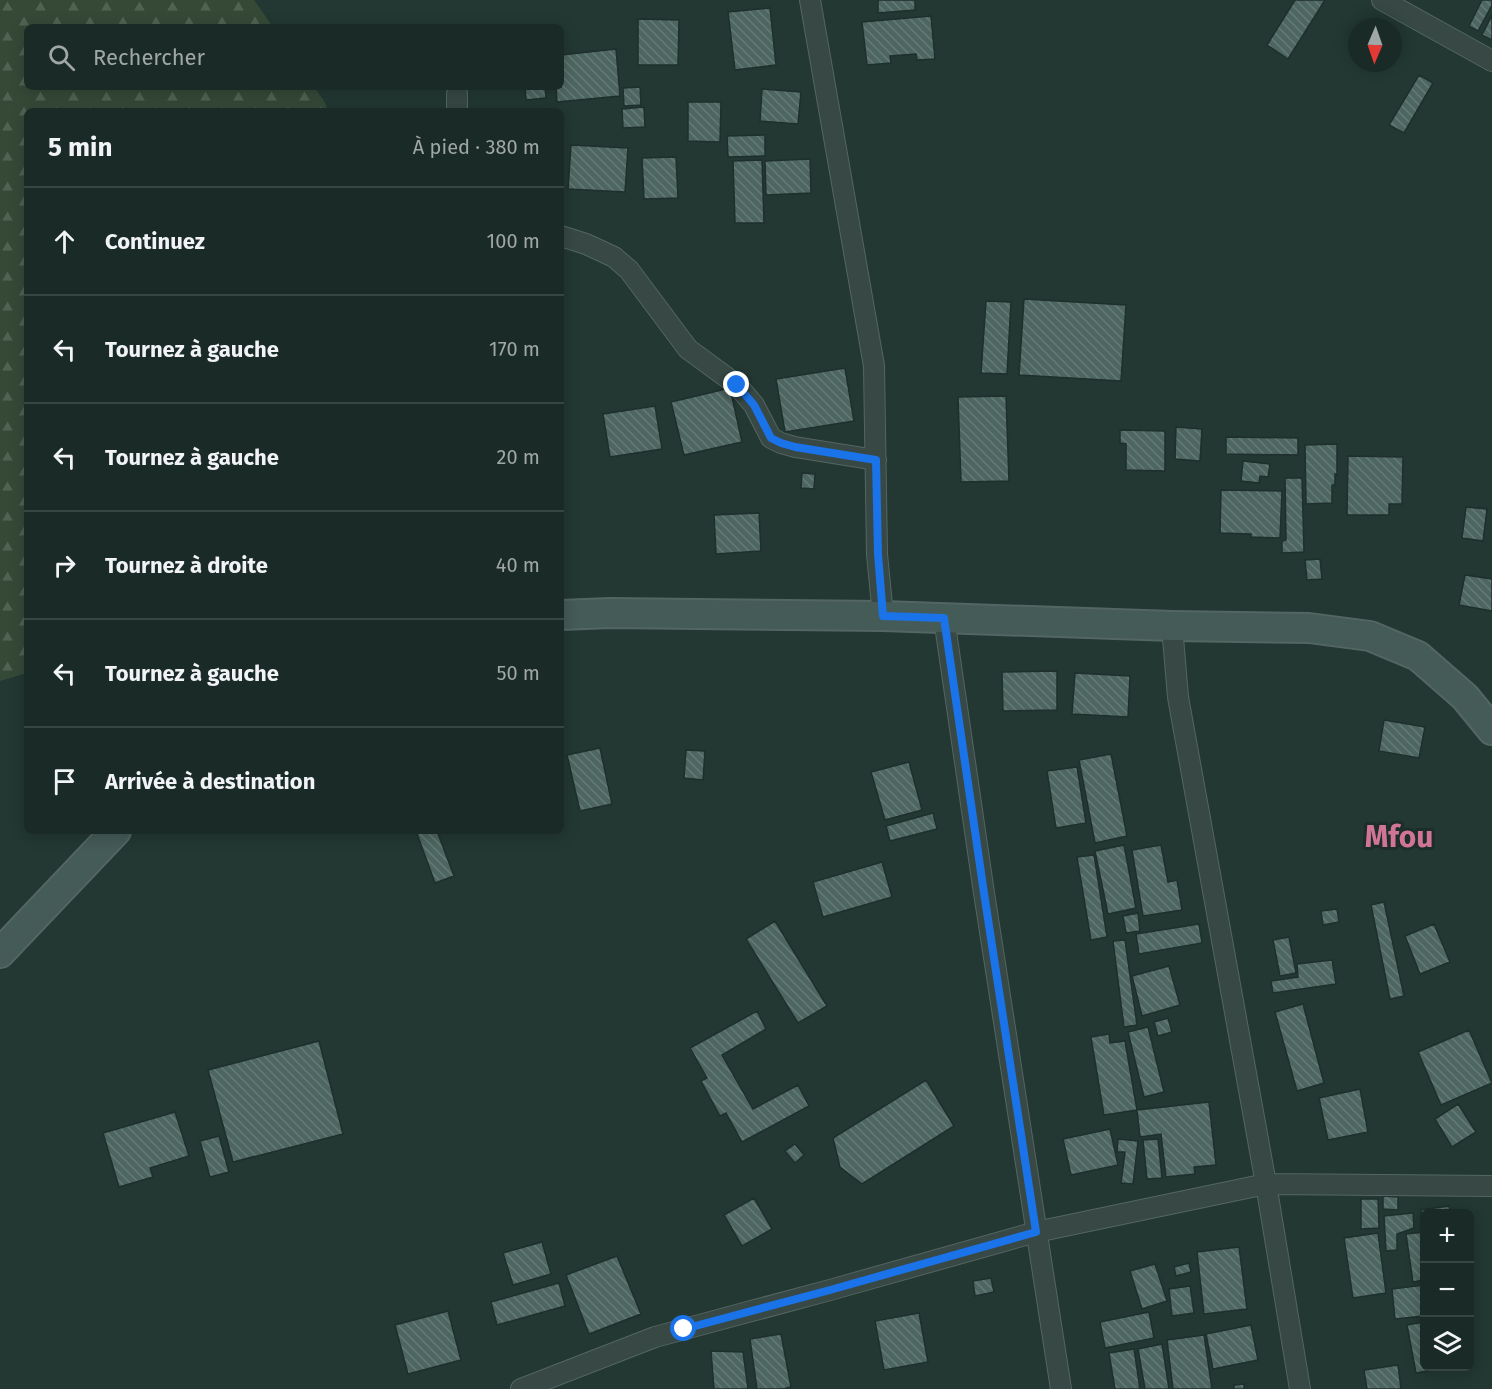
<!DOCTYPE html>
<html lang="fr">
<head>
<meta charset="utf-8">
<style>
  body { margin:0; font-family:"Fira Sans",sans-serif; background:#273632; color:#f1f3f6 }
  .controls { position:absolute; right:18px; bottom:18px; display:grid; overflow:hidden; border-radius:9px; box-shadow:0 3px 15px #0003 }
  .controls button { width:54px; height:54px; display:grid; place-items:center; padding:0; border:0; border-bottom:2px solid #384643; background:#1a2a26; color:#f1f3f6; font:30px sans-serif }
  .compass { position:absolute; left:1348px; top:18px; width:54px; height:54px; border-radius:50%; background:#1a2a26; box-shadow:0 3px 15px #0003; rotate:182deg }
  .stop { position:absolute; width:18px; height:18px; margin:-14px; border:4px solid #1a73e8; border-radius:50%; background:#fff }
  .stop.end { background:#1a73e8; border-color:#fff; box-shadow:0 2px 6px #0008 }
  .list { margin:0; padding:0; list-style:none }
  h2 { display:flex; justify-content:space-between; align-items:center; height:78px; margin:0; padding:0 24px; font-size:26px }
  h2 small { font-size:20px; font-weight:400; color:#9fa7a7 }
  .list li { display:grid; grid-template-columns:39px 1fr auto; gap:18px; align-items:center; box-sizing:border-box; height:108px; padding:0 24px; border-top:2px solid #384643 }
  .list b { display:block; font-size:22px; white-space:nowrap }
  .list em { font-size:20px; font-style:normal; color:#9fa7a7 }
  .icon { flex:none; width:33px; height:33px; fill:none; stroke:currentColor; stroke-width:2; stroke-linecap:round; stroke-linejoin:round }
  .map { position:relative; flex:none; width:1492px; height:1389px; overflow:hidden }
  .search { position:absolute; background:#1a2a26; box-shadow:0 3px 15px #0003; left:24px; top:24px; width:540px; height:66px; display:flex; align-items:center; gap:15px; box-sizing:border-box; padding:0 21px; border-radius:9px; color:#9fa7a7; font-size:22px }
  .panel { position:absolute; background:#1a2a26; box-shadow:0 3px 15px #0003; left:24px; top:108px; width:540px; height:726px; border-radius:9px }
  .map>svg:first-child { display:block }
  .forest { fill:url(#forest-firs) }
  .building { fill:url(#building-back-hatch); stroke:#1e2f2c; stroke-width:1.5 }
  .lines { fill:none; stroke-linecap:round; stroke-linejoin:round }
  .street-casing { stroke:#546663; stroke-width:22 }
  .secondary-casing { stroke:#546663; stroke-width:32 }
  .street { stroke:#374845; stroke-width:20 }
  .secondary { stroke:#455b57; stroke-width:28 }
  .route { stroke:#1a73e8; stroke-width:8 }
  .labels { text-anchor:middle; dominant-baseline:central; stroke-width:6; stroke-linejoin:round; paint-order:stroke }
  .town-label { font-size:30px; font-weight:bold; fill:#d07596; stroke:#1c2d2a }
</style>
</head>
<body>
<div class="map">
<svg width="1492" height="1389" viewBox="0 0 1492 1389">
  <defs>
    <pattern id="forest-firs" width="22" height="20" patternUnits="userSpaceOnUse" patternTransform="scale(1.5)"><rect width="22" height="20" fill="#364937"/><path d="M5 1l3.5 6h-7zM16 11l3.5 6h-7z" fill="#516252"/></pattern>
    <pattern id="building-back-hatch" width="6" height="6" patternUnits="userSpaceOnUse" patternTransform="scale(1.5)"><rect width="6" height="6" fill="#4e6661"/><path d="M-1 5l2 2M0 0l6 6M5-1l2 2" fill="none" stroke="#657a76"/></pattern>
  </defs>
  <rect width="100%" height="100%" fill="#233833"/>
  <path class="forest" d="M0,0H254L273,27H27V87H314L324,101L328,111H27V673L0,681Z"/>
  <path class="building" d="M878,0H915V10L878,13Z
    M1295,0H1325L1288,59L1267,45Z
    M1482,0H1492V5L1478,31L1469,26Z
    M770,8L776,65L735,70L728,12Z
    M1492,15V40L1482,35Z
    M931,16L935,59L917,60L916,54L890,56L891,63L867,65L862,22Z
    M638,19L679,20L678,65H638Z
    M616,49L620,96L557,102L556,87H561V55Z
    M1419,75L1433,83L1404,133L1389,125Z
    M525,87H545L546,98L526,100Z
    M640,87L641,105L624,106L623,88Z
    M762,89L801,92L798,124L760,121Z
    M688,102H721L720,142L688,141Z
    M644,107L645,127L623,128L622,109Z
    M765,135V156L728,157L727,136Z
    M571,145L628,148L625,192L568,189Z
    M676,157L678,198L644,199L642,158Z
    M810,159L811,193L766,195L765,161Z
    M762,160L764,223H735L733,161Z
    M1024,299L1126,305L1121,381L1019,375Z
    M986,301L1011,302L1007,374L981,373Z
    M845,368L854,421L785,432L776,379Z
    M730,388L742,442L684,455L671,402Z
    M1006,396L1009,481L961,482L958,397Z
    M655,406L662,449L610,457L603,414Z
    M1176,427L1202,429L1200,461L1175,459Z
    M1120,430L1165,431V471L1126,470V444L1120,443Z
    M1226,437L1298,438V455L1226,454Z
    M1337,444V475L1335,474V485H1332V503L1306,504L1305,445Z
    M1348,456L1403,457L1402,504H1389V515H1347Z
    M1243,461L1270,464L1268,477L1260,476L1259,483L1241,481Z
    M802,473L815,474L814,489L801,488Z
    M1285,478H1302L1304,552L1282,553V541L1286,540Z
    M1221,490L1282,491L1280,538L1251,537V534L1220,533Z
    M1466,507L1487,509L1483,541L1462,538Z
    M759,513L761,551L716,554L714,515Z
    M1320,559L1322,579L1307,580L1305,560Z
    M1465,575L1492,579V611L1459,605Z
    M1057,671V710L1003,711L1002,672Z
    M1075,673L1130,676L1128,717L1072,714Z
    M1384,720L1425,727L1419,758L1379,751Z
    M600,748L612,804L580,811L567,755Z
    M686,750L705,751L703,780L684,778Z
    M1111,754L1127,836L1095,843L1079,760Z
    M909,762L922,810L885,820L871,772Z
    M1077,767L1086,823L1056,828L1047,771Z
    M933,813L937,829L890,841L886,826Z
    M416,831H437L454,876L435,883Z
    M1124,845L1136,908L1108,914L1095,851Z
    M1161,845L1168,882L1177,880L1182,910L1143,916L1132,850Z
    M1094,855L1107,937L1091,940L1077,857Z
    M882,862L892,897L823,917L813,882Z
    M1384,902L1404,996L1390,999L1371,905Z
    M1337,909L1339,922L1323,925L1321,911Z
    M1138,913L1140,931L1126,933L1123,916Z
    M775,921L827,1006L798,1023L746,939Z
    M1199,924L1202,943L1139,954L1136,934Z
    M1434,924L1450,962L1420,974L1405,936Z
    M1289,937L1296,973L1280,976L1273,940Z
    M1125,940L1137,1025L1124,1027L1113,941Z
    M1332,960L1336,984L1273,993L1271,981L1298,977L1297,964Z
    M1169,966L1180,1005L1142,1016L1132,976Z
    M1303,1004L1324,1083L1297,1091L1275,1012Z
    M757,1011L766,1029L722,1055L753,1109L798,1085L809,1106L742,1142L726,1113L720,1116L701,1081L707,1078L690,1048Z
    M1168,1018L1172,1032L1158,1036L1154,1022Z
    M1148,1027L1164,1092L1144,1097L1128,1032Z
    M1469,1030L1492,1083L1441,1105L1418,1052Z
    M1109,1034L1110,1043L1125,1041L1137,1110L1104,1115L1091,1037Z
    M319,1041L343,1134L233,1162L208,1070Z
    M926,1080L954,1126L862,1184L840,1167L833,1138Z
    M1360,1089L1368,1132L1328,1140L1319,1098Z
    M1209,1102L1216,1165L1194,1167L1195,1174L1166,1177L1161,1134L1140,1137L1137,1110Z
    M1458,1104L1476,1132L1452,1147L1435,1119Z
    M175,1112L189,1156L150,1168L153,1177L119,1187L103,1133Z
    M1110,1129L1118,1165L1071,1175L1063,1139Z
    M219,1136L229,1172L210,1177L200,1141Z
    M1118,1139L1138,1141L1133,1184L1121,1183L1125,1152H1117Z
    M1158,1139L1162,1178L1147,1179L1143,1140Z
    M795,1144L804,1155L795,1163L785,1151Z
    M1383,1196L1398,1197V1210L1383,1209Z
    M754,1198L772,1229L742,1246L724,1215Z
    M1361,1199H1378L1379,1228L1361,1229Z
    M1449,1206L1451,1214H1424L1423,1228L1421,1210Z
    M1413,1213L1414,1228L1397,1234V1250L1386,1251L1384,1216Z
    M1424,1232V1280L1413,1282L1406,1234Z
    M1378,1233L1386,1293L1353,1298L1344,1238Z
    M542,1242L551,1274L513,1285L503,1253Z
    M1239,1247L1247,1309L1204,1314L1197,1252Z
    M617,1256L641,1314L589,1334L566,1275Z
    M1189,1263L1191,1272L1176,1276L1174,1267Z
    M1155,1264L1167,1301L1142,1309L1130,1271Z
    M991,1278L994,1292L975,1296L973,1281Z
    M559,1283L565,1306L497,1325L491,1302Z
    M1424,1285V1316L1395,1319L1392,1289Z
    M1190,1286L1194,1313L1172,1316L1169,1289Z
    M448,1311L461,1360L408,1374L395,1325Z
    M1149,1312L1154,1338L1105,1348L1100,1322Z
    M919,1313L928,1362L884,1370L875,1321Z
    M1424,1322V1366H1453L1416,1373L1407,1325Z
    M1251,1325L1258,1360L1213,1369L1206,1334Z
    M781,1334L791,1387L783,1389H757L750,1339Z
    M1204,1335L1212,1389H1173L1167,1340Z
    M1162,1344L1169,1389H1145L1138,1349Z
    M1134,1349L1140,1389H1115L1109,1353Z
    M711,1351L743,1352L748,1389H714Z
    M1398,1365L1401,1389H1367L1364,1370Z
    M1244,1384V1389H1234V1385Z"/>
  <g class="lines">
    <defs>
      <path id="street" d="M810,0L874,366L877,554L883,616
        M1382,0L1492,61
        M457,94V111
        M561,236L586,244L614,257L629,270L688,349L737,385L754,405L771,438L781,443L795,447L876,460
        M944,618L984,893L1061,1389
        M1172,626L1178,697L1266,1184L1300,1389
        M521,1389L655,1337L830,1290L1036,1232L1266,1184L1492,1186"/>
      <path id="secondary" d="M561,615L610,613L883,616L1172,626L1309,628L1370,636L1418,656L1465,697L1492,730
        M0,953L116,831"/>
    </defs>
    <use href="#street" class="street-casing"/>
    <use href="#secondary" class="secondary-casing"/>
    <use href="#street" class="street"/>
    <use href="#secondary" class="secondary"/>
  </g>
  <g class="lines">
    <path class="route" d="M684,1329L830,1290L1036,1232L984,893L944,618L883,616L878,554L876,460L795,447L781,443L771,438L754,405L737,385"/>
  </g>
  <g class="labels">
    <g class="town-label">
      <text x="1399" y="837">Mfou</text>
    </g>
  </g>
</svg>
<div class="controls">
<button>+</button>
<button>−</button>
<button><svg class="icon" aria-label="layers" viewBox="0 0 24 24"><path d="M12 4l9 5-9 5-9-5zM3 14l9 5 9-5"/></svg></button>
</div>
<svg class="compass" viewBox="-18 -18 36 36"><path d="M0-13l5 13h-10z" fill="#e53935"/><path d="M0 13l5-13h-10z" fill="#9fa7a7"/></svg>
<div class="stop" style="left:684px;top:1329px"></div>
<div class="stop end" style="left:737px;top:385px"></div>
<div class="search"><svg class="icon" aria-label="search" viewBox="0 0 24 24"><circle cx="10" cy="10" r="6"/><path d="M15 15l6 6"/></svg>Rechercher</div>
<section class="panel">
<h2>5 min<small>À pied · 380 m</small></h2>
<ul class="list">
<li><svg class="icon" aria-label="ahead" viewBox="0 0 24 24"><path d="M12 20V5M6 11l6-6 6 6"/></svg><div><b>Continuez</b></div><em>100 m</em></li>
<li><svg class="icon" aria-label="left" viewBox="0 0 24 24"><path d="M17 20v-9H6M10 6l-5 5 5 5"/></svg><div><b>Tournez à gauche</b></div><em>170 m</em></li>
<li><svg class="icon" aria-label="left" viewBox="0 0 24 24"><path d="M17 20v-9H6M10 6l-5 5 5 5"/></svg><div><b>Tournez à gauche</b></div><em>20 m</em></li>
<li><svg class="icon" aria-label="right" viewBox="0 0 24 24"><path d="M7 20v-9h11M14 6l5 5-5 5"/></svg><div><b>Tournez à droite</b></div><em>40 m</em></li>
<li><svg class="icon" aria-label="left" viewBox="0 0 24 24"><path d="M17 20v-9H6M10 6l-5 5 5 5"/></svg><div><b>Tournez à gauche</b></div><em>50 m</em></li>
<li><svg class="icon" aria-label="arrive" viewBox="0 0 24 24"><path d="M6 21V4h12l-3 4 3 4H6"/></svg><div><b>Arrivée à destination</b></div></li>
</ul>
</section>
</div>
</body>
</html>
